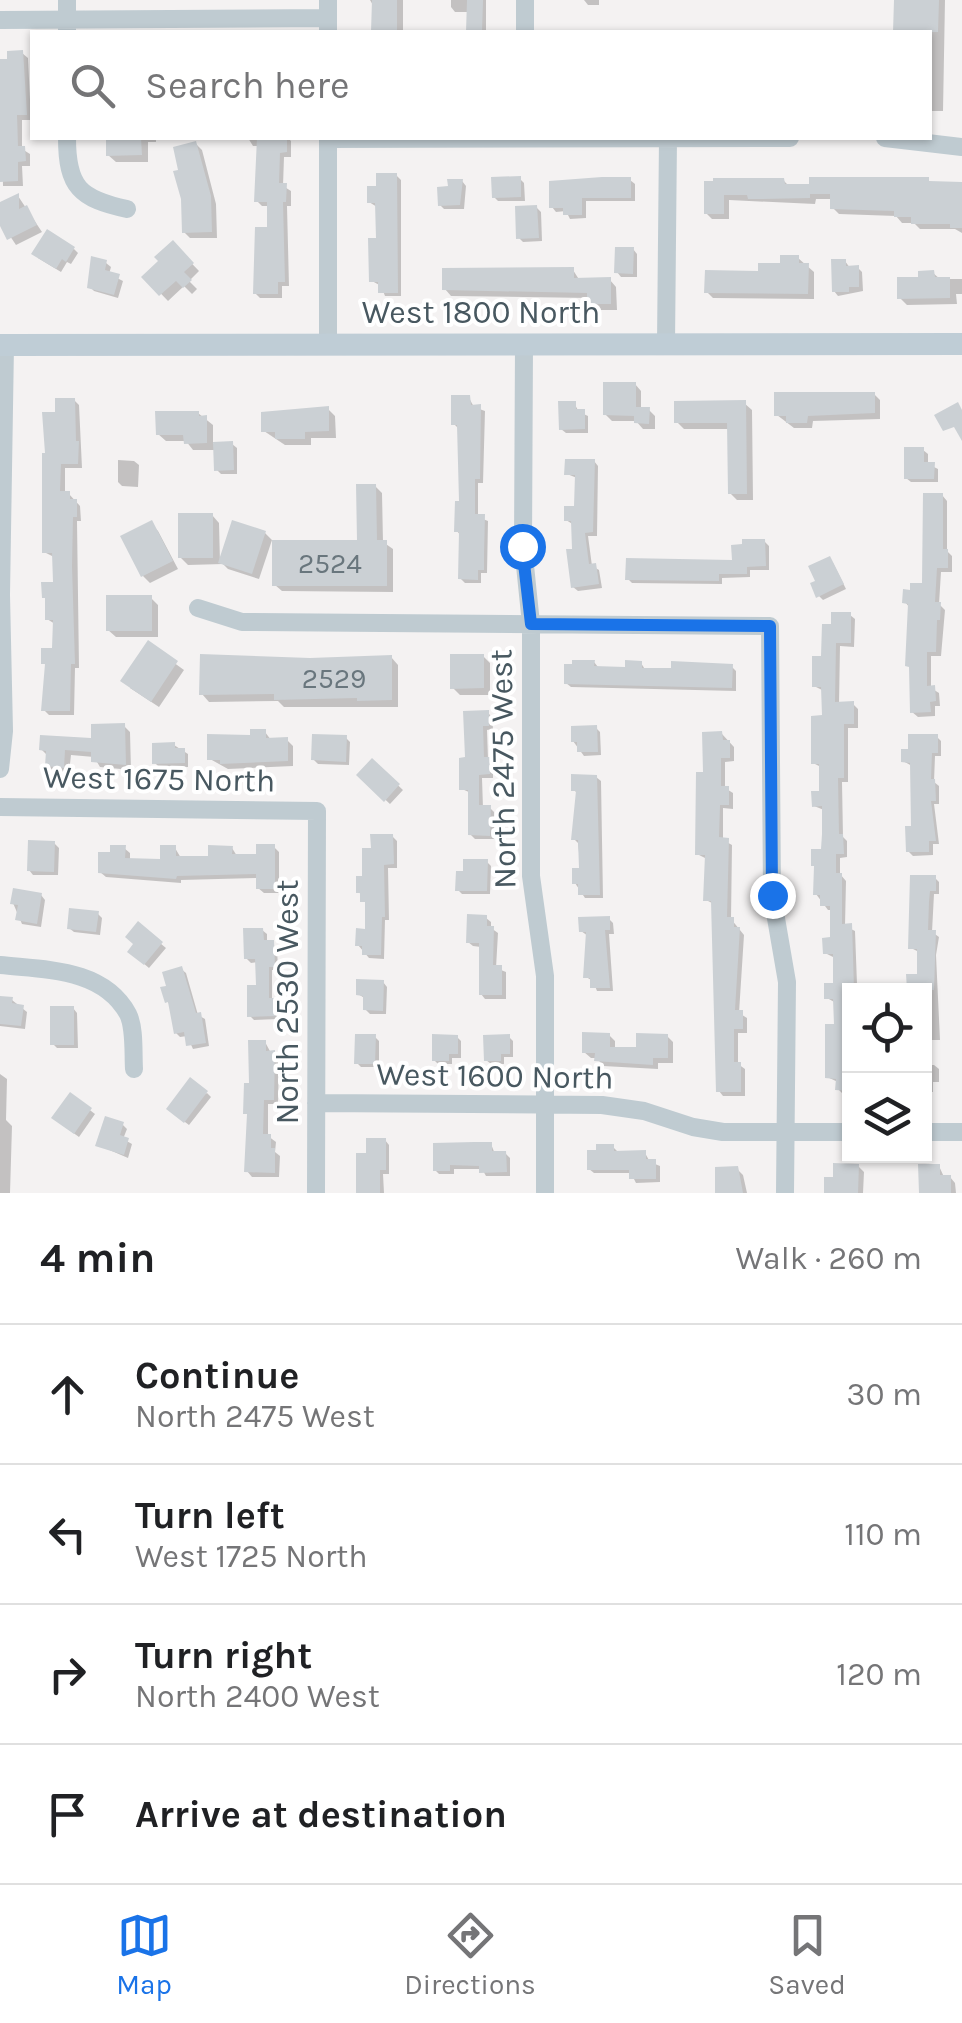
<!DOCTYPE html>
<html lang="en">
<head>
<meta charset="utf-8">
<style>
  body { margin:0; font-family:Karla,sans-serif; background:#f6f6f6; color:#202124 }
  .controls { position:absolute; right:30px; bottom:30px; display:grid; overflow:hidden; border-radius:0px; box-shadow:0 2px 8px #0004 }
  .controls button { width:90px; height:90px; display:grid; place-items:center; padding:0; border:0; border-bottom:2px solid #e0e0e0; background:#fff; color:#202124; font:50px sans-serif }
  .stop { position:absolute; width:30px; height:30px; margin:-22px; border:8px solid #1a73e8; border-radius:50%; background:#fff }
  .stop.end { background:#1a73e8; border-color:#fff; box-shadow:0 2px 10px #0008 }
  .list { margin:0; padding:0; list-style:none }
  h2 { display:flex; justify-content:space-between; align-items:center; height:130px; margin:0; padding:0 40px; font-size:42px }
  h2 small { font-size:32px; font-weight:400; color:#757577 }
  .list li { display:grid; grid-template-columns:65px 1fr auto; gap:30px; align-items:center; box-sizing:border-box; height:140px; padding:0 40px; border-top:2px solid #e0e0e0 }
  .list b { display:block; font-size:38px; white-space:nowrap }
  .list p { margin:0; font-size:32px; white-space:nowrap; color:#757577 }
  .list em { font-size:32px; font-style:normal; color:#757577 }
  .icon { flex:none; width:55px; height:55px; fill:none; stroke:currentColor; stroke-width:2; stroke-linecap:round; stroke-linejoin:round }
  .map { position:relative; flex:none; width:962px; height:1193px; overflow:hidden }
  .search { position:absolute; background:#fff; box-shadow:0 2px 8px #0004; left:30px; right:30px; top:30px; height:110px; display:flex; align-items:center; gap:25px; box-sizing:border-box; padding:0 35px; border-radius:0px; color:#757577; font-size:38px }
  .sheet { height:690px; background:#fff }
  nav { display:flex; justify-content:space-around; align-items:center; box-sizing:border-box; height:140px; border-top:2px solid #e0e0e0; background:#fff; font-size:28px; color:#757577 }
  nav a { display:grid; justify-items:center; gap:5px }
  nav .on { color:#1a73e8 }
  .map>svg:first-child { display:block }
  .shadow { fill:#0003 }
  .building { fill:#cbd0d4 }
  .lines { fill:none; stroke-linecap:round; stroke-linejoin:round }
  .street { stroke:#bfcbd1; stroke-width:18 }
  .secondary { stroke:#bfcdd6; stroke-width:22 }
  .route { stroke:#1a73e8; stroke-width:12 }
  .labels { text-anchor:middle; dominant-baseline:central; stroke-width:8; stroke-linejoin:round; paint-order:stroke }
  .number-label { font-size:28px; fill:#69767d }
  .street-label { font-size:32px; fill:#485860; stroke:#fff }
</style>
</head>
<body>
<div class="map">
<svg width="962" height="1193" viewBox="0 0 962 1193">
  <rect width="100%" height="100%" fill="#f4f2f2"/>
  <path class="shadow" d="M370,0H403V32H372L374,7Z
    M451,0H486V32H469V12H455L451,7Z
    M584,0H599V5H588Z
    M895,0H945L943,111H930V32H896Z
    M22,53L28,58L31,120H22V149L30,154V166H22L23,186H3L0,61H10Z
    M118,138H156V142H148V162H116L108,155Z
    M248,138H288L291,141V157H284L283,186L291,191V206H287L289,286H282V298H260L255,293L270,229V206H262L257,201L259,146H253Z
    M196,144L202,150L216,204L217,238H190L184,232Z
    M396,175L401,180V296H385L381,286L372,281L378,240L377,207L369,202L379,189Z
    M520,179L524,183L525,201H498L494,197Z
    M630,180L635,184V201H586V218L570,219L566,211L556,212L552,207Z
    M783,180L789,186L928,180L932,183L962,184V233L955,229H920L914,223H902L896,216L839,214L833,208L832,199H816L815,204L729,200V219H712L706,213V183Z
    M462,181L466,186L464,209H444L440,205Z
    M18,196L42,232L16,245L0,221V205Z
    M536,207L541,212L542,241L523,242L519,238Z
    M172,243L199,271L189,281L197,289L192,294L184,286L168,301L145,277L161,261Z
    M74,249L78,253L71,264L67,262L61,272L38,258Z
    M633,249L637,254V277H621L617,272Z
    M798,258L814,272V299L713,298L707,292Z
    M845,261L850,268H858L862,272L863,291L838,296L834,291Z
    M106,263L111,267L109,274L123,281L118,298L94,291L90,287Z
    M573,270L580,281L610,280L616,287L617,310H596L590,303L589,298L451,296L445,289Z
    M933,273L940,279H962V294H956L957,304L907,305L900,298L920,279Z
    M635,384L641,391V410H649L655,416V429H643L636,421H612L605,414Z
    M874,394L880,400V419L813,421L812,428H794L777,415Z
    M469,398L474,407L485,411L483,483H478V517L488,521L487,573H481V583H465L460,578L461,536L457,531L461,503L460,430L454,424Z
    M74,400L79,405L82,468H65V494H69L80,506L81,521H77L79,668H75L74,715H49L44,710L47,667L44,663L55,650V624L47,619L55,584L54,557L44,552L58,415Z
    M574,403L579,412L588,416V433H566L561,429Z
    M744,403L752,410L753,500H737L730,493L729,429H684L677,422Z
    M328,409L335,416L336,438H311V445H285L264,431Z
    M198,413L213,425V444H232L237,448V474H221L217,470L216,450H193L186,441H166L158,434Z
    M923,450L928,454V464L938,469V482H911L906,478Z
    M118,460L134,461L139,465L138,487L122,486L118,482Z
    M594,461L598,466L597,536H588L592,566L599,570L602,588L578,591L573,587L574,525L566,520L577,509V478L567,474Z
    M375,486L382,493L383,542L393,549V592L282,591L275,585L359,543Z
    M942,495L947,501V551L952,556V572H941L939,604L945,610L941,656H931V688L939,693L940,706H935V716L918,717L912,712L910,608L905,602L924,586Z
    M212,515L219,523L220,563L265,533L272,540L259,579L228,569L223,564L188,565L180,557Z
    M151,524L158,531L178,569L150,583L143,576Z
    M764,541L769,546V570H750V577L722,578V584L632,583L628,579L734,562Z
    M833,563L846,589L823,600L819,596Z
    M151,598L158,605V637H116L108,630Z
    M850,615L855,619L854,647L840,646L839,704H853L858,709V728H848V782H842L843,837L847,841V857L840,858V874L846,881L845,926L855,931L857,984L864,991H850V1094H843L838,1089V1082L827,1077L836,1026V1003L827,998L836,985L835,958L825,953L833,940L832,910H828L816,894L823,852L824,810L814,806L821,793V767L813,763L824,718V691L814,686L833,627Z
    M148,644L184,670L159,707L130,688Z
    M483,656L490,663V695H460L453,688Z
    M391,657L398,665V707H284L278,701L209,702L202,694L310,660Z
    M594,662L598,667L628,670L641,663L646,671L732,667L736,671V691L571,687L566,683Z
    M488,713L492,717L493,729L487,730L488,759L493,764V778H482L483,808H490L494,812V839H475L470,834L471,793L462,789L467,760Z
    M124,726L130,732L131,770L100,767L94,757L71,755L69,773L54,772L48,765V756L41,749L94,741Z
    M596,728L600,732L601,755L584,756L573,741Z
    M265,732L271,740H287L293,746V766L228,769L210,759Z
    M722,734L734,747V761L725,762V788L733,793V809L723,808V840L732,845L731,919L744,935L739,1013L747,1018V1033H738V1064L745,1069V1096H723L719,1091L714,904L706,900L707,859L697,854L706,774Z
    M937,737L941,741V756H935L934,782L939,786V804H934L939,844H933V855L913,856L908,851L914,828L912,766L903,761Z
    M346,738L350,742L349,765L318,764L313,759Z
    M174,745L188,754V767H159L155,763Z
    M372,761L403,790L390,804L359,775Z
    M596,777L601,781L603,898H585L575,883L581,871L578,843L574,839L578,794L574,790Z
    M392,836L397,841V868H388L389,920H385L384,959L369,958L358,945L368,931V906L359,892L373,851Z
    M54,843L59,848L58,875H33L29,870Z
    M274,847L279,852V893H264L258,888V878L181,880V883L106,877L100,872L113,855L124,848L130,853V861H162L175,848L181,858L211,859L232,848L237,856H258Z
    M487,862L491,866L490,894H462L458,890Z
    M913,877L935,878L939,882V894H934L932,932L939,937L936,955L940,1040H924V991H910L909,977L920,976L919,952L911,948Z
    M41,895L45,900L41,927L22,924L13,903Z
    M98,914L102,918L100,935L74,932L69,928Z
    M486,918L491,922V928L498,933L496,968L506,972V999H485L481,994V947L473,946L468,942Z
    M609,919L613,923L614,934H609L613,991H597L593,981L586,977L588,936L581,931Z
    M138,925L166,948L149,968L130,952L136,944Z
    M262,930L267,934V943L277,947L278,970H272V1000L278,1005V1019L254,1020L250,1016L258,988V962L251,963L246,958Z
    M181,969L186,973L198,1015L205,1019L209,1046L193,1049L187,1036L180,1037L176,1033L171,1006L167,1001Z
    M383,982L387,987L386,1014H370L365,1009L366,999L358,994Z
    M0,998L12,1000L27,1012L25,1029L0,1026Z
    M73,1008L77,1013L78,1048H57L53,1044Z
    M609,1035L615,1041V1050H639L667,1036L673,1042V1063H658V1069L603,1066L597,1058H591L584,1052Z
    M375,1037L379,1041V1067H361L357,1063Z
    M457,1037L461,1041V1058H452V1064H438L434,1060Z
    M509,1037L513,1041V1057H504V1064H491L486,1060Z
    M265,1042L271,1053L279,1058L278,1104H268V1136L276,1142L275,1152L280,1156L279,1177H252L247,1171L249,1116L246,1113Z
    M924,1065H934L939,1069V1082H933V1092H924Z
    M0,1074L7,1079L6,1120L12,1126L10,1193H0Z
    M207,1093L211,1097L189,1125L173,1113Z
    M70,1095L95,1114L79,1137L58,1122Z
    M122,1124L127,1129L123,1139L132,1144L128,1158L98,1145Z
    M385,1140L389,1145V1174H383L384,1193H358V1156H368Z
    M491,1144L495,1154L505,1153L510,1158V1176H486L482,1169H454V1174H439L435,1170Z
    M613,1147L617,1151L645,1153L650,1162L660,1166V1182L636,1183L631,1173H594L589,1169Z
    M858,1166L864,1172L863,1193H827V1179L836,1180Z
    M939,1166L944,1177H950L955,1183L956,1193H921V1167Z
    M717,1169H737L743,1175L747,1193H718Z"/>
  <path class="building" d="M372,0H397V32H371Z
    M467,0H483L482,32H466Z
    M894,0H939L938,32H893Z
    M23,50L27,115H17L18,146H25L26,161L18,162V181L0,182V59H7V51Z
    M116,138H141L142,155L106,156V139Z
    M257,138H287V152L280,153L279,183H287L286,202H283L285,282H278V294H253L255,227H267V202H254Z
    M196,141L211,196L212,232L182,233L181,199L173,171L178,170L173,147Z
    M376,173H397L398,293H378V282H369L368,238H376L375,203H367V186H376Z
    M521,176V197L492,198L491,177Z
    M602,177H631V198H582V215H563V208H549V181Z
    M809,177H929V181L962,182V228H950V224H911V217H894V211L830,209V194H810V198L762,199H748L747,195H724V214H704V181H713V178H784L785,184H809Z
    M447,179H463L460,205L438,206L437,187L448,186Z
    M19,193V209L27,205L37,225L7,240L0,226V202Z
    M537,205L539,238L516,239L515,206Z
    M47,229L75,247L66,262L62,259L56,269L31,254Z
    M173,240L194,263L184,272L192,280L183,288L176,281L159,296L141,277L158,261L154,257Z
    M615,247H634L633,274L614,273Z
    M780,255H799V263H809L808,294L704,293L705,270L758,271V263H780Z
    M91,256L107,260L105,270L120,274L114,295L87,288Z
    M831,259H846V266L859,265V287H849V292H832Z
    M574,267V278L611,277V304H587V293L442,290V268Z
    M934,270L935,277H950V298L897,299V277H918V271Z
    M603,382H636V407H650L649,424L634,423V416L603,415Z
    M774,392H875V413L808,416L807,423H786V416H774Z
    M451,395H470L471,405L481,404L480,479H475V514H485L484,554V570H478V580L458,579L459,532H454L455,501H459L457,425H451Z
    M55,398H75L76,441H79L78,464H61L60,491H70V499H77V517H73L72,566L75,664H71L70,711H41L45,664H41V648H52L53,620H45V598H42L41,582H53L52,553H42V453H45L42,412H55Z
    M746,400L747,494H728L727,423H674V401Z
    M558,401H576V409H585V429L559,430Z
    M958,402L962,410V441L954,427L943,431L934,415Z
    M329,406V431L305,432V439H275V432H261V412Z
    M155,411H199V416L207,415V443L184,444L183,435H156Z
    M233,441L234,470L214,471L213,442Z
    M904,447H924V462H935L934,479H904Z
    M565,459H595L593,532L585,533L589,564L596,563L599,584L571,588L566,549H572L571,521H564V506H574L575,475H564Z
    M356,484H376L377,540H387V586H272V540H357Z
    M923,493H943V549H948V568H937L935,602H941L940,620H937L936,652H927V686L935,685L936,701L930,702L931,712L910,713L909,667L905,666L908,604L902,603L903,589L910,590V583H922Z
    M178,513H213V558H178Z
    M152,520L173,561L141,577L120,536Z
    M232,520L266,531L252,574L218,563Z
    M742,539H765L766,566L747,567V574H719V581L625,580L626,558L732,560L731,545L742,544Z
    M830,556L844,584L816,598L810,583L815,581L808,566Z
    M106,595H152V631H106Z
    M831,612H851V643H836L835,702L854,701V724H844V778H838L839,834H843L844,854H836V873H842V924L852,923L854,990H850V1091L835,1090L836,1079L825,1078V1024H834L833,999H824V983H833V954H823L822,938L830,937V906H820V895H813L814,866H811V849H821L822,834V806L812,807L811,791H819V764H811V716L822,715L821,687H812V656H821L822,624H831Z
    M148,640L178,661L151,702L120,681Z
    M200,654L310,658L392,655V700L357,701V698L274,700V694L199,695Z
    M450,654H484V688L450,689Z
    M572,660H595L594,666L625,667V660L642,661V668H671V661L733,664L732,688L564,684V664H572Z
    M489,710V726H483L484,757H490V774L479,775V805H491L490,836L468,835V790H459V758L465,757L463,711Z
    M125,723L126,765L91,762V752L65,750L64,768L45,766L46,751L39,750L40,735L91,738V724Z
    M597,725L598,752H577V742H571V726Z
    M250,729H266V738L288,737V761L220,764V760H207V734L250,735Z
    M722,731L723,740H730V758H721V786H729V805H720L719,837L729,838L727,917H734V927H740L735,1010H743V1029H734V1062H741V1092H716L711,901H703L705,855H695L696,772H703L702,732Z
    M312,734L347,735L346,762L311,760Z
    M908,734H938V753H932L931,779H935L936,801H931L936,841H929V852H906L905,826H911L910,763L901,762V749H908Z
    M175,742V748H185V763L152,764V743Z
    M372,758L400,784L384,802L356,775Z
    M571,774L597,775L600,895H578V884H572V868H579L578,840H571L576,791H571Z
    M370,834H393L394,864L384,865L385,917H382L381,955H362V946H355L356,928L365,929V902H360V893H356V876H362V848H371Z
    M28,840L55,841L54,872L27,871Z
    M256,844H275V889H256V874L177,876L176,879L98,873V852H110V845H126L125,858L160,859V845H176V856H208V845L233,846L232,854H256Z
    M463,859H488L487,891H455L456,871H463Z
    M910,875H936V891H930L929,902L928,930H936L934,990H907L906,974H917V949H908Z
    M13,888L42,893L37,924L15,920L18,905L10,904Z
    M69,908L99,911L96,932L67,929Z
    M467,914L487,915V926H494L493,965H502V995H479V943H466Z
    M610,916V930H605L610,988H590V978H583L586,932H579L578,917Z
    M138,921L163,942L144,965L127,952L133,944L125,937Z
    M243,928H263L264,940H274L275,967H269V998H274L275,1016L247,1017V985H256L255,959H244Z
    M182,966L196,1013L201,1012L206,1043L186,1046L184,1032L174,1034L168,1002L165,1003L160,987L166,986L162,972Z
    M356,979L384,980L383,1011L363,1010V996L356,995Z
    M0,996L13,997L12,1003L24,1005L21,1026L0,1024Z
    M50,1006H74V1045H50Z
    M582,1032L610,1033V1047H636V1033L668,1034V1058H653V1065L594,1061L595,1053H582Z
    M355,1034H376L375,1064H354Z
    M432,1034L458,1035V1054H449V1061H432Z
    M510,1034V1054H501V1061H484L483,1035Z
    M248,1040H266V1051L275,1050L274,1100H264L263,1134H271V1148H275V1173L244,1172L247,1114H243L244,1083H249Z
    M190,1077L208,1091L184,1123L166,1109Z
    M70,1092L92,1108L74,1134L51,1118Z
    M105,1116L124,1122L120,1135L129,1138L124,1155L95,1146Z
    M366,1138H386V1170H380V1193H356V1153H366Z
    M474,1142H492V1151H506L507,1172L479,1173V1166L450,1165V1171H433V1143Z
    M596,1144H614V1151L646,1150V1159H656V1179H629V1170H587V1150H596Z
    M833,1163L859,1164L858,1193H824V1177H833Z
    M918,1164H940V1175H951V1193H919Z
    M738,1166L743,1193H715V1167Z"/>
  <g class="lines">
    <path class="street" d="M328,0V32
      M0,20L328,18
      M67,32V0
      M525,32V0
      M67,138C67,187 80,199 127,209
      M328,138V345
      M885,138L962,147
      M328,139L790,138
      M666,344L668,138
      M524,345L523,546L531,624V876L545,976V1193
      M198,608L242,622L770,626L772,895L787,982L785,1193
      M0,769L4,731L1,595L5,345
      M0,807L317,811L316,1193
      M0,965C45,970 103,968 128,1014C135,1028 133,1053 134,1069
      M316,1103L602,1105L644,1111L693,1127L723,1132H850
      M924,1132H962"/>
    <path class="secondary" d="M0,345L962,344"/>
  </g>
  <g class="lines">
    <path class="route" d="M522,546L531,624L770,626L772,895"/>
  </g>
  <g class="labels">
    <g class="number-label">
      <text x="330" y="563">2524</text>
      <text x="334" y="678">2529</text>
    </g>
    <g class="street-label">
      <text x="481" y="312">West 1800 North</text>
      <text transform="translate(503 769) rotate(-91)">North 2475 West</text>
      <text transform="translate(159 779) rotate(1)">West 1675 North</text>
      <text transform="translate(287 1002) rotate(-90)">North 2530 West</text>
      <text transform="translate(495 1076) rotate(1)">West 1600 North</text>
    </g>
  </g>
</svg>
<div class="controls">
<button><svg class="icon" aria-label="locate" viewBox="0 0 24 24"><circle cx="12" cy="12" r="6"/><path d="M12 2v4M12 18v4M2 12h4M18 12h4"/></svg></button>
<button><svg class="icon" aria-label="layers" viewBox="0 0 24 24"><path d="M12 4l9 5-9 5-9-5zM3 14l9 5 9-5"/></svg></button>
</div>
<div class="stop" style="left:522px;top:546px"></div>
<div class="stop end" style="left:772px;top:895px"></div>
<div class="search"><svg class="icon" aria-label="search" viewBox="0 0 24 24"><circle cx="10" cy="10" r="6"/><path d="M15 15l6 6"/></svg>Search here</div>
</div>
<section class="sheet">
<h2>4 min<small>Walk · 260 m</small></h2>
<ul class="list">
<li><svg class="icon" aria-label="ahead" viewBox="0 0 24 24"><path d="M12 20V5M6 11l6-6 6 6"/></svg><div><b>Continue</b><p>North 2475 West</p></div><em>30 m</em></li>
<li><svg class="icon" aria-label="left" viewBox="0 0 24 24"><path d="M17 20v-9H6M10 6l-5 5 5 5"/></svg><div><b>Turn left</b><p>West 1725 North</p></div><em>110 m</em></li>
<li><svg class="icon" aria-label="right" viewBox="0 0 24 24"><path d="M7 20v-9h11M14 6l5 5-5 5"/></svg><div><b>Turn right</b><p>North 2400 West</p></div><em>120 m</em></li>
<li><svg class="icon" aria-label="arrive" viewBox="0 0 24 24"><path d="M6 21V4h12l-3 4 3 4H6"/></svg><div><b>Arrive at destination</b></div></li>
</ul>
</section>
<nav>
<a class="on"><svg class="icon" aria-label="map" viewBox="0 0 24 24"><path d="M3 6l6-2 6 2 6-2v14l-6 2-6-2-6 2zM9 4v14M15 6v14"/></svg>Map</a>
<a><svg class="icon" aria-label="directions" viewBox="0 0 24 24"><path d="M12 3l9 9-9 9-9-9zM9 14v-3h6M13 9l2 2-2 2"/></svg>Directions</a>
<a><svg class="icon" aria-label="saved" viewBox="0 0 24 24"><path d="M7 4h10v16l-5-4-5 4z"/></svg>Saved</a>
</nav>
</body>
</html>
